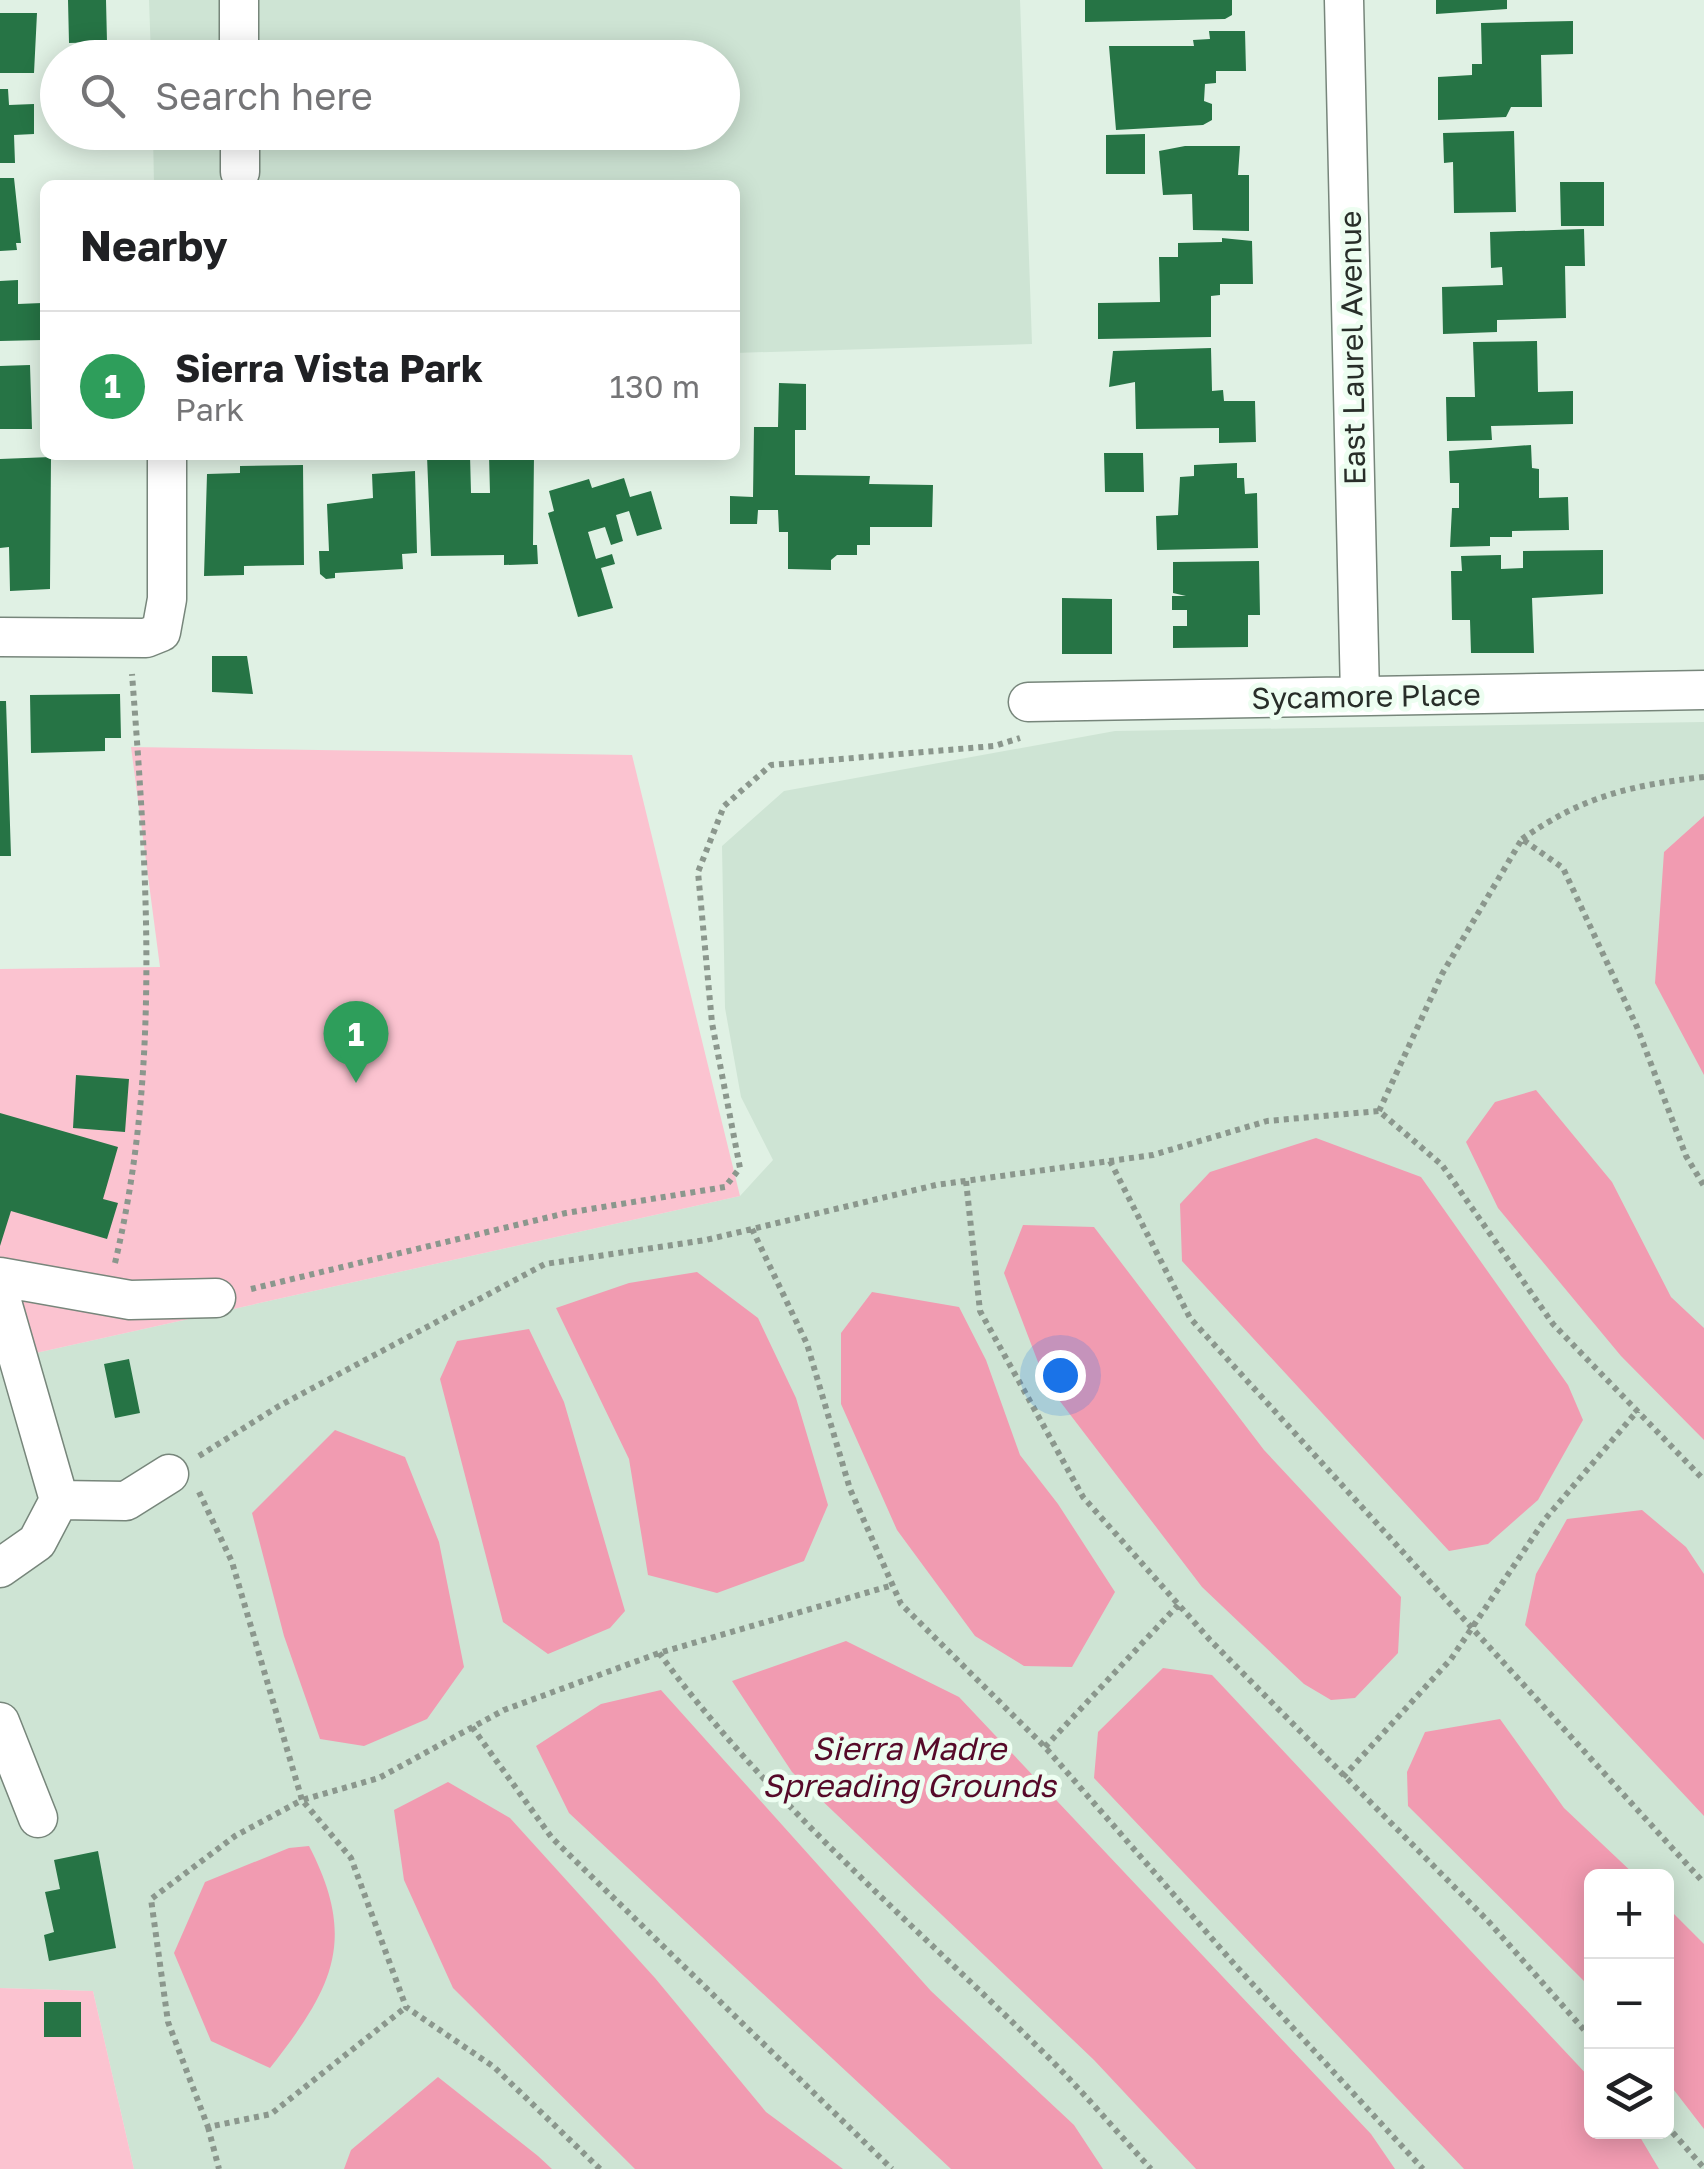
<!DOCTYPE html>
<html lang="en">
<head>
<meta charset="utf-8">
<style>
  body { margin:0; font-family:"Golos Text",sans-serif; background:#f6f6f6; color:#202124 }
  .controls { position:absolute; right:30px; bottom:30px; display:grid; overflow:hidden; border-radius:15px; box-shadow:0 5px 25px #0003 }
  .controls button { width:90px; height:90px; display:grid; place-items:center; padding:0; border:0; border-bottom:2px solid #e0e0e0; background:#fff; color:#202124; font:50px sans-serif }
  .you { position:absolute; left:1060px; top:1375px; width:35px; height:35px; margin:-25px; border:8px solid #fff; border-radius:50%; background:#1a73e8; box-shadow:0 0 0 15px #1a73e833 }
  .badge { display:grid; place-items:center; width:65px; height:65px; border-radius:50%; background:#1a73e8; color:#fff; font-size:32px; font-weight:700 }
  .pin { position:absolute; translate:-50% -82px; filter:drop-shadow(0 2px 5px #0008) }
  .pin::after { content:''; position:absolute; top:52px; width:35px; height:30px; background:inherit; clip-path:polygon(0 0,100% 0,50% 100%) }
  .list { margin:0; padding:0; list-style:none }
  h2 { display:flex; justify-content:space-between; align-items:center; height:130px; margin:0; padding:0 40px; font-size:42px }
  h2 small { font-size:32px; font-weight:400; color:#757577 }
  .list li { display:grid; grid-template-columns:65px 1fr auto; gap:30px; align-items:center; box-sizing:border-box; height:150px; padding:0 40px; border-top:2px solid #e0e0e0 }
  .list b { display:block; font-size:38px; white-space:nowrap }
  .list p { margin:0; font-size:32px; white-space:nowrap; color:#757577 }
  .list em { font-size:32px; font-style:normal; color:#757577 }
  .icon { flex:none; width:55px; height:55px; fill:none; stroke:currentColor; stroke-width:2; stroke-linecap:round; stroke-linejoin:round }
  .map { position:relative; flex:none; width:1704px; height:2169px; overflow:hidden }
  .search { position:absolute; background:#fff; box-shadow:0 5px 25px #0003; left:40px; top:40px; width:700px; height:110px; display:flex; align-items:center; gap:25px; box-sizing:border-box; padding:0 35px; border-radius:55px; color:#757577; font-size:38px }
  .panel { position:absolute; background:#fff; box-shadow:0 5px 25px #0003; left:40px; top:180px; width:700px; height:280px; border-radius:15px }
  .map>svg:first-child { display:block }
  .built { fill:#cee4d4; fill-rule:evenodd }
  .green { fill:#fbc3d0 }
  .water { fill:#f19bb1 }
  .building { fill:#267445 }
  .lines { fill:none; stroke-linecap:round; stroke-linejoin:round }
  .minor-casing { stroke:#77867b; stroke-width:41 }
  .path { stroke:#8b978d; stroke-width:6; stroke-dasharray:5 5; stroke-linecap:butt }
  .minor { stroke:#fff; stroke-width:38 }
  .labels { text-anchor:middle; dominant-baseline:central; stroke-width:10; stroke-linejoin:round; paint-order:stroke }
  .street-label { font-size:30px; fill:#282e29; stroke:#edfef1 }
  .water-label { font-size:32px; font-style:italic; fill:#560a29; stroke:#edfef1 }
</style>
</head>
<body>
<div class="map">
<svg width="1704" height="2169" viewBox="0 0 1704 2169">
  <rect width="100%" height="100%" fill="#e0f1e4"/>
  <path class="built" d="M149,0H1020L1032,344L735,353V185H154L153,133L722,132V58L151,57Z
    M1704,722V2169H134L93,1991L0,1988V1361L740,1196L773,1160L741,1097L725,1008L722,846L784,791L1115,731ZM1592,1876H1666V2132H1592Z"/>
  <path class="green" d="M131,747L632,755L740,1196L0,1361V969L160,967Z
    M0,1988L93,1991L134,2169H0Z"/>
  <path class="water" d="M1704,816V1075L1655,983L1664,852Z
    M1536,1090L1612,1182L1671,1297L1704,1328V1440L1621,1356L1498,1208L1466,1142L1495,1102Z
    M1316,1138L1421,1177L1568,1385L1583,1420L1538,1500L1488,1544L1449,1551L1182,1261L1180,1204L1210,1172Z
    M1023,1225L1094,1227L1264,1450L1401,1597L1398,1653L1355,1698L1331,1700L1304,1684L1202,1587L1046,1383L1004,1273Z
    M697,1272L758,1318L796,1398L828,1505L804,1561L717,1593L648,1575L629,1459L556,1308L629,1283Z
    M872,1292L959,1307L986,1360L1020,1455L1058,1504L1115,1592L1072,1667L1024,1666L975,1636L897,1530L841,1404V1333Z
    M529,1329L564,1402L625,1611L610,1628L548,1654L503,1622L440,1379L457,1341Z
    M335,1430L405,1457L439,1542L464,1667L427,1719L364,1746L320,1739L284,1636L252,1513Z
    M1642,1510L1686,1547L1704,1574V1816L1525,1625L1536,1574L1567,1519Z
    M846,1641L959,1697L1371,2134L1395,2169H1196L1094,2060L792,1772L732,1681Z
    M1163,1668L1212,1675L1591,2079L1592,2132H1637L1659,2169H1464L1094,1778L1098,1732Z
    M661,1690L931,1991L1074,2125L1103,2169H951L569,1813L536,1746L601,1704Z
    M1500,1719L1564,1808L1636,1876H1592L1591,1988L1408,1806L1407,1772L1425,1732Z
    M448,1782L510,1818L655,1978L766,2112L843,2169H635L453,1988L404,1880L394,1810Z
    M309,1846C359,1942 331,1990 270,2068L211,2041L174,1953L205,1882L289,1848Z
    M1667,1907L1704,1944V2129L1667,2081Z
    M438,2077L538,2156L552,2169H344L351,2150Z"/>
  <path class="building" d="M68,0H106L107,42L69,43Z
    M1085,0H1232V15L1225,19L1085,22Z
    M1436,0H1507V9L1436,14Z
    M0,13H37L34,73H0Z
    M1573,21V54L1541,55L1542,107H1511L1506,117L1438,120V77L1472,75V64H1482L1481,23Z
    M1209,31H1245L1246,71H1216V83L1205,84L1204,101L1212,104V120L1203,125L1116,130L1109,46H1194L1193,40L1210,39Z
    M0,89H8L9,105L34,104V134L14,135L15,163H0Z
    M1514,131L1516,212L1454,213L1453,162L1444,163L1443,133Z
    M1145,134V174H1106V135Z
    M1185,146H1240L1238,175H1249V231L1193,230L1192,194L1163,195L1159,151Z
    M0,178H14L21,243H16L17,250L0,251Z
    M1560,182H1604V226H1561Z
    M1584,229L1585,266H1565L1566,318L1497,320V332L1443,334L1442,287L1503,285L1502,267L1491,268L1490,232Z
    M1222,238L1252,241L1253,284H1220V295L1211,296V337L1098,339V303L1160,302L1159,257H1178V243L1222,242Z
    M18,280V304L42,303L43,340L0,341V281Z
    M1537,341L1538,392L1573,391V424L1491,426L1492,440L1447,441L1446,397H1475L1473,342Z
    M1211,348L1212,391L1223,390L1224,401H1255L1256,442L1219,443V428L1136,429L1135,382L1109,387L1113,351Z
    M30,365L32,429H0V366Z
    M779,383L806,384V430H795V475L870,476L869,484L933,485L932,527H870V545H857V555H837L831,560V570L788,569V532H779L778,510H758L757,524H730V496L753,497L754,427H778Z
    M1531,445L1532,468L1539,469V498L1568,497L1569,530L1512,531V537H1490V546L1450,547L1452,508H1459V483H1450L1449,451Z
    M1104,453H1143L1144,492H1105Z
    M470,455L471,493H490L489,455H534L533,545H537L538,564L504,565V555L431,556L427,456Z
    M51,457L50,589L10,591L9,547L0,548V459Z
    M1237,463V478H1244L1245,494L1257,493L1258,548L1157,550L1156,516L1178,515L1180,477L1194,476V465Z
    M303,465L304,565L244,566V575L204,576L207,474L240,473V466Z
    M415,471L417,553L402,554L403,569L335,573V578L326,579L320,574L319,551H329L327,504L373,498L372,474Z
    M624,478L630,497L651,491L662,529L637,536L629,511L616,515L623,541L611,545L605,527L588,532L596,559L612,554L615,564L601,568L613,608L578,617L548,513L554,511L549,491L589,479L592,488Z
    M1603,550V594L1532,598L1534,653H1471L1470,620H1452L1451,571H1462L1461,556L1501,555V569L1523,568V551Z
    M1259,561L1260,615H1248V647L1173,648V626H1187V610H1172V596H1186L1173,593V562Z
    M1062,598L1112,599V654H1062Z
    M212,656H247L253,694L212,692Z
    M120,694L121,738H105V751L31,753L30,695Z
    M0,701H6L11,856H0Z
    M76,1075L129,1079L125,1132L73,1128Z
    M0,1113L118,1147L103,1199L118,1203L107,1239L11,1211L0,1246Z
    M129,1359L140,1413L115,1418L104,1364Z
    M98,1851L116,1948L49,1961L44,1935L54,1932L45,1892L60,1889L54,1860Z
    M44,2002H81V2037H44Z"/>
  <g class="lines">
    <defs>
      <path id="minor" d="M239,0V58
        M1344,0L1360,696
        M240,132V172
        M0,637L146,638L161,632L167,599V455
        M1028,702L1704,690
        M0,1277L130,1300L216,1298
        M0,1295L59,1500L37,1542L0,1568
        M59,1500L126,1501L169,1474
        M0,1722L38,1818"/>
    </defs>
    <use href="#minor" class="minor-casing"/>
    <path class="path" d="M1522,839C1583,796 1632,785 1704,777
      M1379,1111L1442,974L1522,839L1563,868L1637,1027L1686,1156L1704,1186
      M1110,1161L1190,1318L1704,1883
      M966,1181L980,1311L1083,1497L1210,1640L1488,1921L1592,2039
      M752,1229L807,1344L850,1489L901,1604L1045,1747L1235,1965L1423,2169
      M115,1263C161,1069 147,871 132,674
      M251,1289L566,1213L725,1187L740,1168L712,1023L698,872L724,806L771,765L994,746L1020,738
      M199,1456L279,1406L545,1264L706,1240L936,1185L1153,1155L1267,1121L1379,1111L1442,1165L1553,1324L1704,1480
      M199,1492L232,1562L302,1800L235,1836L151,1899L168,2022L208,2127L271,2114L406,2007
      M659,1653C771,1805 915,1925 1048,2057C1084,2093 1117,2132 1151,2169
      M472,1727L552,1838L892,2169
      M1045,1747L1178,1605
      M1343,1777L1451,1659L1546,1518L1638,1410
      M1666,2125L1704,2168
      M208,2127L219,2169
      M600,2169L494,2067L406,2007L351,1858L302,1800L379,1778L504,1710L659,1653L893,1585"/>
    <use href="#minor" class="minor"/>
  </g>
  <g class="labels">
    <g class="street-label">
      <text transform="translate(1352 348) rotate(-91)">East Laurel Avenue</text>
      <text transform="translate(1366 696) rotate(-1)">Sycamore Place</text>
    </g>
    <g class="water-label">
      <text x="909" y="1748">Sierra Madre<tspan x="909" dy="37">Spreading Grounds</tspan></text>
    </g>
  </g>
</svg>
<div class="controls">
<button>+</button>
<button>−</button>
<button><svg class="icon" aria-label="layers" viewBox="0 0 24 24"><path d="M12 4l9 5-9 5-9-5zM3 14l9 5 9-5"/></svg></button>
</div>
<div class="you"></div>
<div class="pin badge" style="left:356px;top:1083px;background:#2e9e5b">1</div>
<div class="search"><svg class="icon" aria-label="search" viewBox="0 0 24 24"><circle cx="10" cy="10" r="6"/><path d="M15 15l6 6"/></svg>Search here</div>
<section class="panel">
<h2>Nearby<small></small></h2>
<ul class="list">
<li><span class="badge" style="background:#2e9e5b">1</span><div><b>Sierra Vista Park</b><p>Park</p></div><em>130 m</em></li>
</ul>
</section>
</div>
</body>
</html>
